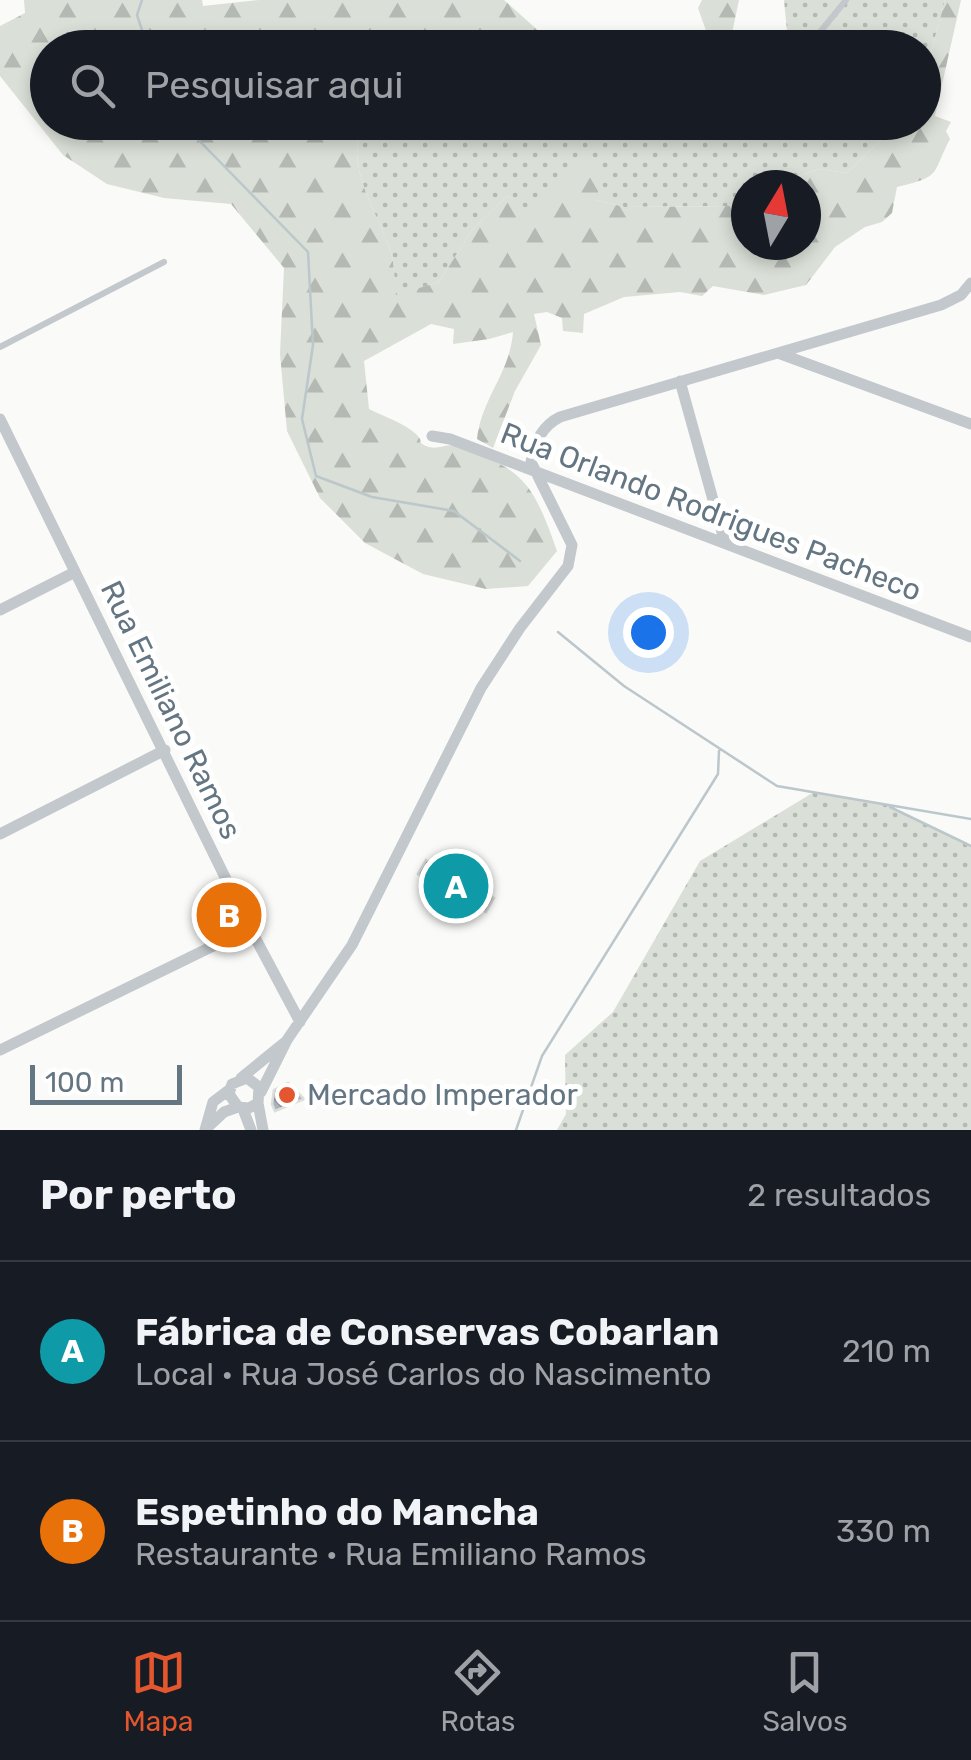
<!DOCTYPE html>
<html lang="pt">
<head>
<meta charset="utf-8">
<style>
  body { margin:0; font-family:Rubik,sans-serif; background:#242831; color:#f1f3f6 }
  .compass { position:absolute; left:731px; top:170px; width:90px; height:90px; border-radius:50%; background:#171b24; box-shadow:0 5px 15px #0003; rotate:10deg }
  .scale { position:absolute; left:30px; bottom:25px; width:152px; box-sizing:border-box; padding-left:10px; border:5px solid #657683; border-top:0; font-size:28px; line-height:35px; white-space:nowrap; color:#657683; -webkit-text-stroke:8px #fff; paint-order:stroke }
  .you { position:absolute; left:648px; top:632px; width:35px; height:35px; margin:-25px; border:8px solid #fff; border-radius:50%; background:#1a73e8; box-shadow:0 0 0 15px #1a73e833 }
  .badge { display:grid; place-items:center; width:65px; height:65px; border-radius:50%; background:#e4572e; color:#fff; font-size:32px; font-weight:700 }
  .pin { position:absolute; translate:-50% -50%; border:5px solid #fff; box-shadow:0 2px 10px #0006 }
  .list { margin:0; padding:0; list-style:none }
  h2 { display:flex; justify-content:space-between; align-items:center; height:130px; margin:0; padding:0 40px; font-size:42px }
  h2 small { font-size:32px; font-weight:400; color:#9ea1a6 }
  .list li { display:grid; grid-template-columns:65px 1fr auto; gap:30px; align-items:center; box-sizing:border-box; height:180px; padding:0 40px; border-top:2px solid #363941 }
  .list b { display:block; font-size:38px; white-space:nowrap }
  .list p { margin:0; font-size:32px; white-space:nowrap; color:#9ea1a6 }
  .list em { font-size:32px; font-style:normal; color:#9ea1a6 }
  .icon { flex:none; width:55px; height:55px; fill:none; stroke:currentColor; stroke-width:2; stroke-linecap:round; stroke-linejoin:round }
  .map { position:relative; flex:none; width:971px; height:1130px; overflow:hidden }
  .search { position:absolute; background:#171b24; box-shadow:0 5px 15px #0003; left:30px; right:30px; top:30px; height:110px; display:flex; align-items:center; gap:25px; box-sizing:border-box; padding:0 35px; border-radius:55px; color:#9ea1a6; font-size:38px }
  .sheet { height:490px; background:#171b24 }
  nav { display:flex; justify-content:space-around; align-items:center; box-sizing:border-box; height:140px; border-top:2px solid #363941; background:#171b24; font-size:28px; color:#9ea1a6 }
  nav a { display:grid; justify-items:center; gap:5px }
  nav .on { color:#e4572e }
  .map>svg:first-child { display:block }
  .grass { fill:url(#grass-dots) }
  .forest { fill:url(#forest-firs) }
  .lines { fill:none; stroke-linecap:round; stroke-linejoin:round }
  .stream { stroke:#bbc7cb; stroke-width:2.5 }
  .building { fill:url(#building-back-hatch); stroke:#dcdcda; stroke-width:2.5 }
  .lane { stroke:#c3c8cc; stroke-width:6 }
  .street { stroke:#c3c8cc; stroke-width:11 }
  .poi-dot { fill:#e4572e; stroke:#fff; stroke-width:4 }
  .labels { text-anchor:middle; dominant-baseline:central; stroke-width:10; stroke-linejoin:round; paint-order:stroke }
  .street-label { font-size:30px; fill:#657683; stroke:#fff }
  .poi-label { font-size:30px; fill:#657683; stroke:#fff; text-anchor:start }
</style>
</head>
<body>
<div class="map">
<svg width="971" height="1130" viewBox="0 0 971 1130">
  <defs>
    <pattern id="grass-dots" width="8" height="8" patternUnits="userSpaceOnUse" patternTransform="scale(2.5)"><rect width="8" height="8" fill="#dadfd7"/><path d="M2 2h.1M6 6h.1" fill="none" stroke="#b4b9b4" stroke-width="1.8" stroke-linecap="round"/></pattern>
    <pattern id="forest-firs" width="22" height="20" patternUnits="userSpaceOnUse" patternTransform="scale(2.5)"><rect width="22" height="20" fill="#dadfd7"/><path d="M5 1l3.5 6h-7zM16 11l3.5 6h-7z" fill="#b4b9b4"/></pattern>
    <pattern id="building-back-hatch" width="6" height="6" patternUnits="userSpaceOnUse" patternTransform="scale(2.5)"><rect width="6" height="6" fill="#aab3b9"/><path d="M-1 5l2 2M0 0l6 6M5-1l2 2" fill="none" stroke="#8e969c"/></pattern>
  </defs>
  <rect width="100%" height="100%" fill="#fafaf8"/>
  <path class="grass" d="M784,0H945L924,79V48H735L787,31Z
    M363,123H898L847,173L819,169L773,185H746V199L732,206L624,207L554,189L530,212L507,196L472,230L439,282L395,296C394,281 395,263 390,249C376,210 344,165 363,123Z
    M814,792L884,804L971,846V1130H557L566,1114L565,1055L613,1012L700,861Z"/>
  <path class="forest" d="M24,0H202L203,6L259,0H504L542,34L612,47L48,48V122L363,123C344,165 376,210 390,249C395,263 394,281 396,295L439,282L472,230L507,196L530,211L585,157L601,171L597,200L624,207L732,206L746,199V245H806V185H773L819,169L847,173L898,123L924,122V79L945,0H961L935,116L951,122L946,131L950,139C931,175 943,176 897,187L892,213L882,222L865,227L835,247L806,285L764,295L713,286L702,296L680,292L624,297L584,314L583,333L563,331L562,318L547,312L534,314L541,345L515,391L493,448L477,439C482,397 510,373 513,332L489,339L453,344L454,329L431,324L364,361L369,409C383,416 406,424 417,435C425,444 415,440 426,446C437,451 446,443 456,446C525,468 534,486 557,551L528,586L486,589L423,574L365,543L320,498L287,431L280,354L284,268L231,204L164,198L107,184L63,155L0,76V26L25,13Z
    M702,0H739L729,47H667L709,39L698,8Z"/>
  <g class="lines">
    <path class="stream" d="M142,0L137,15L148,48
      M181,122L308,252L313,345L302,419L316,476L372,497L454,511L520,561
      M558,632L624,686L777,786L971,819
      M890,807L971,846
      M516,1130L542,1056L718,774L719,751"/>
  </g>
  <path class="building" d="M426,860L494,898L486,912L418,874Z
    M288,1083L304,1099L275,1111L272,1104L274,1090Z"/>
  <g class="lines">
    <path class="lane" d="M807,48L846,0
      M0,347L164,262"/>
    <path class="street" d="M778,353L971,424
      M680,381L725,543
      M0,419L250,928L300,1022
      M432,436L450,439L971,637
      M0,610L75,572
      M0,834L165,750
      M0,1050L250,928
      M241,1078L284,1043
      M261,1092L287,1040L352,945L481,688L520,628L568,566L572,545L531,462C534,443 542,426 560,417L941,305L961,295L971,283
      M258,1103L249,1108L238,1107L229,1094L232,1084L247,1078L259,1087L258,1103L263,1130
      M243,1109L251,1130
      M208,1127L224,1112L238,1107
      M205,1130L213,1102L230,1089"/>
  </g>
  <circle class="poi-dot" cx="287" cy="1095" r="10"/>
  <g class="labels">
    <g class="street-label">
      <text transform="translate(711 512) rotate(21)">Rua Orlando Rodrigues Pacheco</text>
      <text transform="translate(171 710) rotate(64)">Rua Emiliano Ramos</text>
    </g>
    <g class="poi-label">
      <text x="307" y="1095">Mercado Imperador</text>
    </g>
  </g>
</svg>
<svg class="compass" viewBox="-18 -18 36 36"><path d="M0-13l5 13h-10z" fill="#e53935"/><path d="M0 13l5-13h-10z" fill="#9ea1a6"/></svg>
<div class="scale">100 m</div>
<div class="you"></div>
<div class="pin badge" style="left:456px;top:886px;background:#0f9aa8">A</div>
<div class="pin badge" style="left:229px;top:915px;background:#e8710a">B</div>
<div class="search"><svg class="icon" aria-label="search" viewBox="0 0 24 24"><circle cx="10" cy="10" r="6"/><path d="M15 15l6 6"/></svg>Pesquisar aqui</div>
</div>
<section class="sheet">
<h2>Por perto<small>2 resultados</small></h2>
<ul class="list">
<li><span class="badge" style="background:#0f9aa8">A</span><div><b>Fábrica de Conservas Cobarlan</b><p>Local · Rua José Carlos do Nascimento</p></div><em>210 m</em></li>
<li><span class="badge" style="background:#e8710a">B</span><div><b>Espetinho do Mancha</b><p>Restaurante · Rua Emiliano Ramos</p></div><em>330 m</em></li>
</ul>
</section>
<nav>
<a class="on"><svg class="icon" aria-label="map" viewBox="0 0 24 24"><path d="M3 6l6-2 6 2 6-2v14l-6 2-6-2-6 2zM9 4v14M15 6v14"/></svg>Mapa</a>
<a><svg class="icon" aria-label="directions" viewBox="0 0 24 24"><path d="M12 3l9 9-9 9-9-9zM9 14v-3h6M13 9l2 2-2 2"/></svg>Rotas</a>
<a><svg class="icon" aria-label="saved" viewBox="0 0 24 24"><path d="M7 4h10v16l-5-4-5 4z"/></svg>Salvos</a>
</nav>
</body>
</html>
